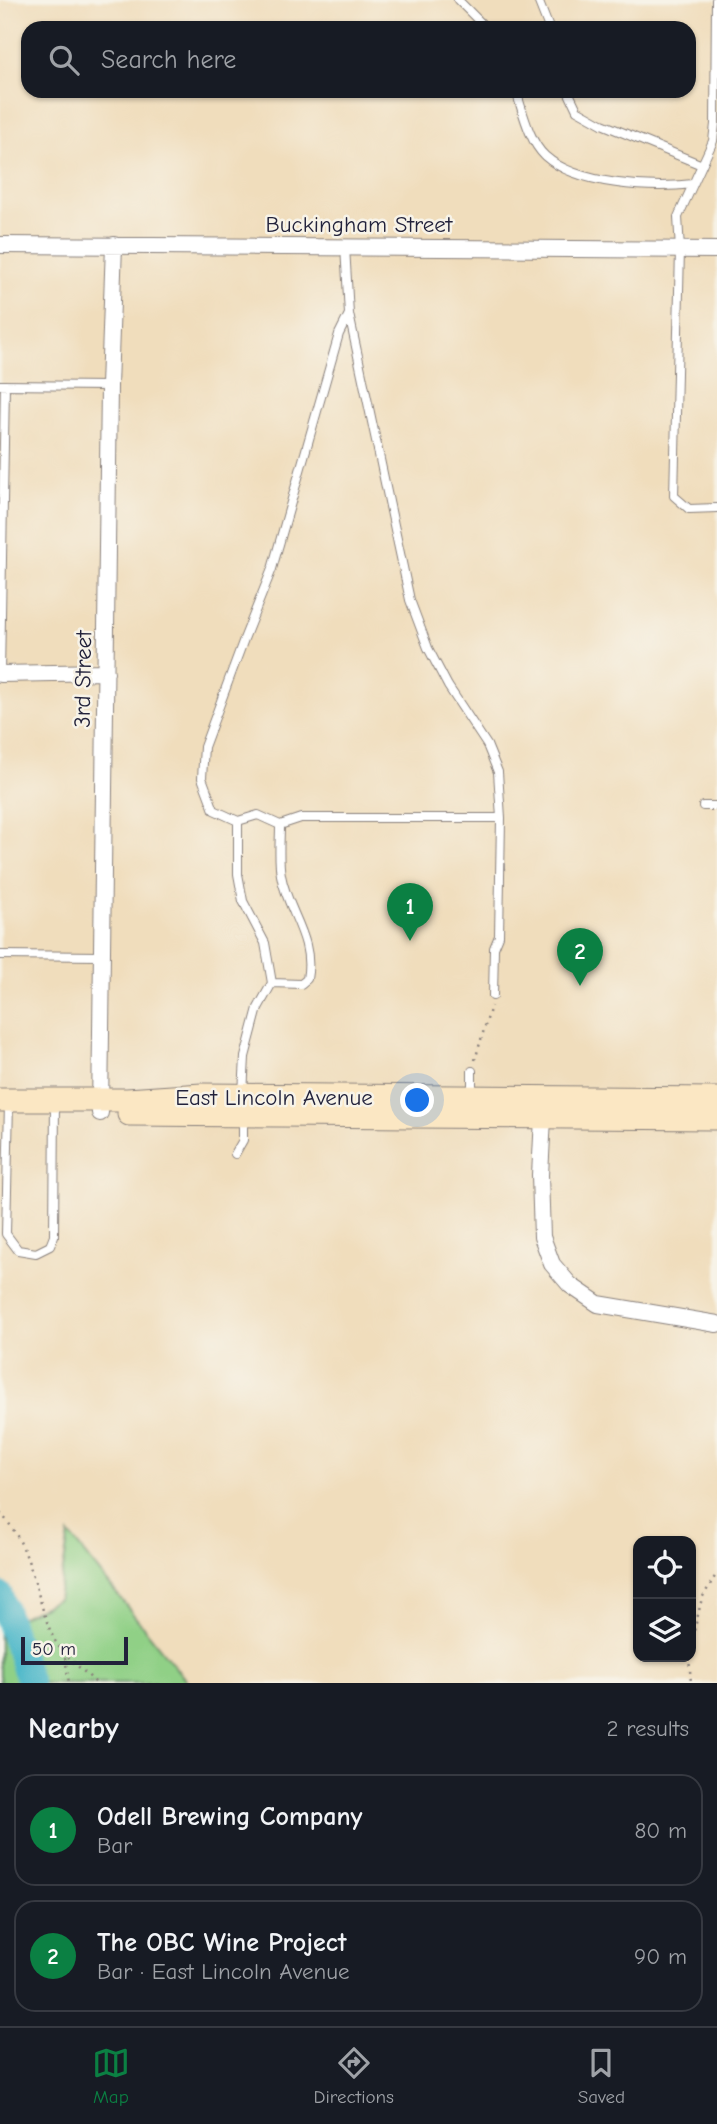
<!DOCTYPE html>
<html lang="en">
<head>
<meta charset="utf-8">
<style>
  body { margin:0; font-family:"Comic Neue",sans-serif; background:#20242c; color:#f1f3f6 }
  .controls { position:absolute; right:21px; bottom:21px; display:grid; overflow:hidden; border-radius:14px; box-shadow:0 2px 5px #0004 }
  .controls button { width:63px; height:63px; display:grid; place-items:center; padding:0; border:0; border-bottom:2px solid #363941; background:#171b24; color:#f1f3f6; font:35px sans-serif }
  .scale { position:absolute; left:21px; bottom:18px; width:107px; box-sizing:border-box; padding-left:7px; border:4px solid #22223b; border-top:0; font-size:19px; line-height:24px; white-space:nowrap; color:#22223b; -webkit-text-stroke:5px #f7f3e8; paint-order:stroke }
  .you { position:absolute; left:418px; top:1101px; width:24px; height:24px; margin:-18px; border:5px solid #fff; border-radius:50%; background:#1a73e8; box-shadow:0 0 0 10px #1a73e833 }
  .badge { display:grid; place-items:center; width:46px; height:46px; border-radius:50%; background:#0b8043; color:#fff; font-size:23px; font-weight:700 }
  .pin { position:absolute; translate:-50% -58px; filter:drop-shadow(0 2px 4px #0008) }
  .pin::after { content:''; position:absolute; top:37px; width:24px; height:21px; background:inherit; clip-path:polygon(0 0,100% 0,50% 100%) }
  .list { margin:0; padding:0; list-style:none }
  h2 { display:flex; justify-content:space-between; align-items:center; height:91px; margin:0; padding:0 28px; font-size:30px }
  h2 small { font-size:23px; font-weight:400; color:#9ea1a6 }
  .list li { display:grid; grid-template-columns:46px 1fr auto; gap:21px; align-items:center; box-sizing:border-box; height:112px; margin:0 14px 14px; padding:0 14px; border:2px solid #363941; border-radius:21px }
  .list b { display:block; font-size:26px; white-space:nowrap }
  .list p { margin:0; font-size:23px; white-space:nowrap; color:#9ea1a6 }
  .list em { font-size:23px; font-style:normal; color:#9ea1a6 }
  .icon { flex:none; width:38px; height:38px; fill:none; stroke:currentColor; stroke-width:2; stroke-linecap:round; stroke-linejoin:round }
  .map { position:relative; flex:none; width:717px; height:1683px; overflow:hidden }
  .search { position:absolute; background:#171b24; box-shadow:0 2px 5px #0004; left:21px; right:21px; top:21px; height:77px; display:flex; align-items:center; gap:18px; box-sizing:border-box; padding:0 24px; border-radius:21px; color:#9ea1a6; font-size:26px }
  .sheet { height:343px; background:#171b24 }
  nav { display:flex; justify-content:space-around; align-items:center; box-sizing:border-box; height:98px; border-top:2px solid #363941; background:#171b24; font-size:19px; color:#9ea1a6 }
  nav a { display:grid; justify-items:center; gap:4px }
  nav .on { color:#0b8043 }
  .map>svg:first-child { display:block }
  .green { fill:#90d086; stroke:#597960; stroke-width:2 }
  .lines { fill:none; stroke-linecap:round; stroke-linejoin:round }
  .river { stroke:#4cb7c9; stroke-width:26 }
  .lane-casing { stroke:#89807c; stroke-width:10 }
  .street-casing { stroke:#89807c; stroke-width:18 }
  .secondary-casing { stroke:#89807c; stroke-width:25 }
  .path { stroke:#89807c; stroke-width:2.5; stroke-dasharray:2 5; stroke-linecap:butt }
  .lane { stroke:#fff; stroke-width:8 }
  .street { stroke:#fff; stroke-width:16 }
  .secondary { stroke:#fbe7c3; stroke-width:23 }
  .labels { text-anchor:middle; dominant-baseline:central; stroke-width:5; stroke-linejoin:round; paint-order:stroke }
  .street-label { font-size:23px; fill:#22223b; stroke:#f7f3e8 }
</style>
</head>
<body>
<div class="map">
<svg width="717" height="1683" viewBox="0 0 717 1683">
  <rect width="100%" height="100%" fill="#f7f3e8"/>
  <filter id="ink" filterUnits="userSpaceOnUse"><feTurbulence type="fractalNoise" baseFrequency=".0143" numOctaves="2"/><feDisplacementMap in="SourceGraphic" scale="14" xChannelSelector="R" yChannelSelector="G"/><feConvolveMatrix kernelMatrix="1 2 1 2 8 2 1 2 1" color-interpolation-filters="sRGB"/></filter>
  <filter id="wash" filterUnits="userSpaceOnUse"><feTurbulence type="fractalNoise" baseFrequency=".00686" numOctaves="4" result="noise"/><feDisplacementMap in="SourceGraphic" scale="28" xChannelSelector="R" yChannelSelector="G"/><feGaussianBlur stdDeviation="1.57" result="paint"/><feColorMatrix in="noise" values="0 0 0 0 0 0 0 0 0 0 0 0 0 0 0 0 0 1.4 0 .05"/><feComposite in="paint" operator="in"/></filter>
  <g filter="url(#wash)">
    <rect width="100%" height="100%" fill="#f0ddbc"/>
    <path class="green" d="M69,1534L188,1683H0V1628L58,1599Z"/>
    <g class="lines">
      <path class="river" d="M0,1595L30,1683"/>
    </g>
  </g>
  <g filter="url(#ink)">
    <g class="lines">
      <defs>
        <path id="lane" d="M458,0L486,28
          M538,0L549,28
          M716,0L715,124L713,141L678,217L680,250L674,496L689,509L717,508
          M516,91C523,112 529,141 545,156C577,185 652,189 693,184
          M568,91L577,110L602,124L702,165
          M345,247L349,314L410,600L428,648L448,686L487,745L498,772L501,818L499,936L494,948L493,996
          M0,385L109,386
          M0,674L5,385
          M703,806H717
          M238,821L214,810L202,778L204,747L244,639L272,569L339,334L349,314
          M280,825L301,818H501
          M0,955L101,956
          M472,1071V1096
          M243,1094L245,1057L258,1008L272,983L265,943L243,901L238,874V821L258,815L280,825C280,841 278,859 281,875C287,911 315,938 307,979L301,984L272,983
          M9,1103L6,1234L18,1250L36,1253L50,1246L54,1236L55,1101
          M235,1154L243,1140V1117"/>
        <path id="street" d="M0,245L717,250
          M0,674L106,672
          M100,1113L109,386L114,245
          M543,1118L540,1175L542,1237L552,1264L570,1285L598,1304L717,1324"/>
        <path id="secondary" d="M0,1100H127L202,1095L717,1099
          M129,1114L717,1118"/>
      </defs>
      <use href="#lane" class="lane-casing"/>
      <use href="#street" class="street-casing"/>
      <use href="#secondary" class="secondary-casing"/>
      <path class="path" d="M475,1060L491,1006
        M0,1513C34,1548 34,1597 54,1639C61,1653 84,1671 96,1683
        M691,1644L702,1598L717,1573
        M64,1651L69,1683
        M689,1657L691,1683"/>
      <use href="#lane" class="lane"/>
      <use href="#street" class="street"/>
      <use href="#secondary" class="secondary"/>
    </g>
  </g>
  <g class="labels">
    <g class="street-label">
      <text x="359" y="224">Buckingham Street</text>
      <text transform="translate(83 679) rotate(-89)">3rd Street</text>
      <text x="274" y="1097">East Lincoln Avenue</text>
    </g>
  </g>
</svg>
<div class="controls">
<button><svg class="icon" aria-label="locate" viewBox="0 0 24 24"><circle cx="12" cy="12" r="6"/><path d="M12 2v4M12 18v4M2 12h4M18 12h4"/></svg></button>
<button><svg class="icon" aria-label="layers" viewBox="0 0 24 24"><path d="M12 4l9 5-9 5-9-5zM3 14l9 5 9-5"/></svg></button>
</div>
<div class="scale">50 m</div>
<div class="you"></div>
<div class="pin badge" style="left:410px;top:941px">1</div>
<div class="pin badge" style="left:580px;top:986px">2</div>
<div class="search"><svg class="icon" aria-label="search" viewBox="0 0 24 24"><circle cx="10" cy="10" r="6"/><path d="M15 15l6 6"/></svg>Search here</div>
</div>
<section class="sheet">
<h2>Nearby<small>2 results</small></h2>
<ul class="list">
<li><span class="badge">1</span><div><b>Odell Brewing Company</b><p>Bar</p></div><em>80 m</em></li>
<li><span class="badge">2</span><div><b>The OBC Wine Project</b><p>Bar · East Lincoln Avenue</p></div><em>90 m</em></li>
</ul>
</section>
<nav>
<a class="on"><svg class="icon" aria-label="map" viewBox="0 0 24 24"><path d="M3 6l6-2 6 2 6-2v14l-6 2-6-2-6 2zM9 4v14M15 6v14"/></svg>Map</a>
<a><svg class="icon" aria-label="directions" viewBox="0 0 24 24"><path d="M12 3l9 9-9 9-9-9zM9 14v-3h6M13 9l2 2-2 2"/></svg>Directions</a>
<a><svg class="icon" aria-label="saved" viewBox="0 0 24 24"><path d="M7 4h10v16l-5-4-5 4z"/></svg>Saved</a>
</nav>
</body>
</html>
